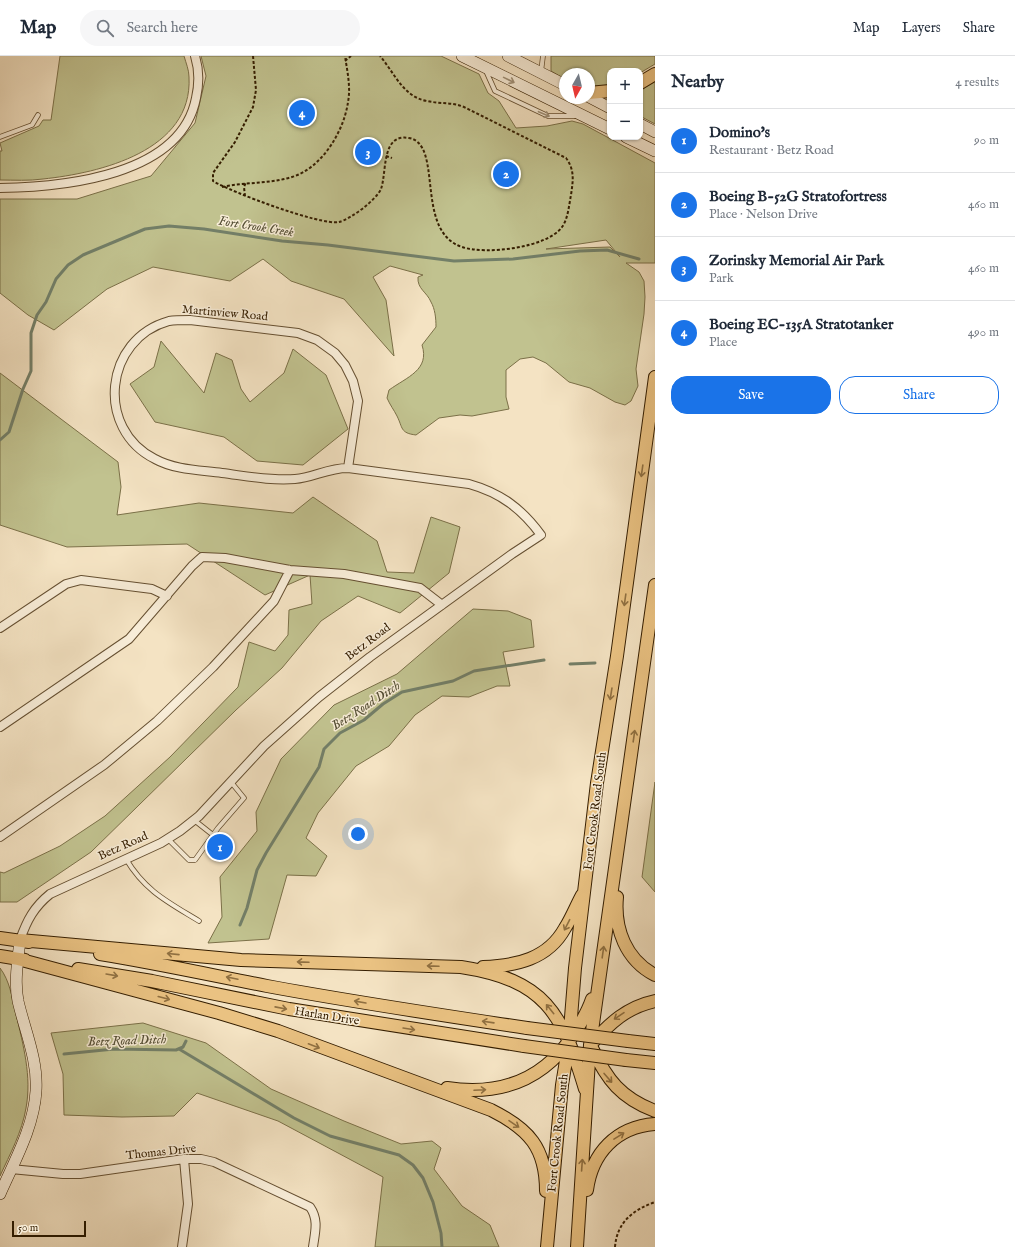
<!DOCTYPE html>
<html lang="en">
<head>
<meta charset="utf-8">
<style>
  body { margin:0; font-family:"IM FELL English",serif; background:#f6f6f7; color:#1f2937 }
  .controls { position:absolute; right:12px; top:12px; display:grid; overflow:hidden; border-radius:8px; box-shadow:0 1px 3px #0004 }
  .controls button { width:36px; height:36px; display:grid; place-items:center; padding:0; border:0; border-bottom:1px solid #e0e1e3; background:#fff; color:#1f2937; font:20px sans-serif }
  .compass { position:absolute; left:559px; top:12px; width:36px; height:36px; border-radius:50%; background:#fff; box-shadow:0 1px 3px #0004; rotate:188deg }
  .scale { position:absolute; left:12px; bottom:10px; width:74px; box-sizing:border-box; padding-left:4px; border:2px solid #351e00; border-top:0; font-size:11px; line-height:14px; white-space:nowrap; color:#351e00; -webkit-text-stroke:3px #f8edd8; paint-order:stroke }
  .you { position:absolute; left:358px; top:778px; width:14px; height:14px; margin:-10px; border:3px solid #fff; border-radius:50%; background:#1a73e8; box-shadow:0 0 0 6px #1a73e833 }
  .badge { display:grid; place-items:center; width:26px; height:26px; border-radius:50%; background:#1a73e8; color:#fff; font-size:13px; font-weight:700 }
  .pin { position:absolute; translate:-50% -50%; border:2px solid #fff; box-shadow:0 1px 4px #0006 }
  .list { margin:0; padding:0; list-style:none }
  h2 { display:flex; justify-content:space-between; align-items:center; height:52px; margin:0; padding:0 16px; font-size:17px }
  h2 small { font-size:13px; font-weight:400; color:#747a83 }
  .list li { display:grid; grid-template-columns:26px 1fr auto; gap:12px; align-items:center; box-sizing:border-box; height:64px; padding:0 16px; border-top:1px solid #e0e1e3 }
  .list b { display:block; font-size:15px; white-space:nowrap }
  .list p { margin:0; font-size:13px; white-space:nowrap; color:#747a83 }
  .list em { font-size:13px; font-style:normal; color:#747a83 }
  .actions { display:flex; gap:8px; padding:12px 16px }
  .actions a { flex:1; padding:9px 0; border:1px solid #1a73e8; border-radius:16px; text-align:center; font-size:14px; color:#1a73e8 }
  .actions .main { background:#1a73e8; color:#fff }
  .icon { flex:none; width:22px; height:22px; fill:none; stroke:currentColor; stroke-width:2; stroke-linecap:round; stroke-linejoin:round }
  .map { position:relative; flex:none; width:655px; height:1191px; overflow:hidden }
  header { display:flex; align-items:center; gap:24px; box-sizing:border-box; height:56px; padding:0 20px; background:#fff; border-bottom:1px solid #e0e1e3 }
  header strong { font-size:19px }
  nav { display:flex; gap:22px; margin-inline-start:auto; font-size:14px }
  .search { width:280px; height:36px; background:#f6f6f7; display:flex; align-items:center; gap:10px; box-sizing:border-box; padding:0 14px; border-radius:22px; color:#747a83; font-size:15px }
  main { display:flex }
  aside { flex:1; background:#fff }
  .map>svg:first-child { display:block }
  .green { fill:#c1c28f; stroke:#7b7048; fill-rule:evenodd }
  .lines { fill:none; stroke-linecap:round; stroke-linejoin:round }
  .stream { stroke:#737f68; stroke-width:3 }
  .lane-casing { stroke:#654f31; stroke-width:5.5 }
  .street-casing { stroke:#654f31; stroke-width:10 }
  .secondary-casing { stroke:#351e00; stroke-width:12 }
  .primary-casing { stroke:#351e00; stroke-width:14 }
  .path { stroke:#351e00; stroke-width:2; stroke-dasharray:3 2; stroke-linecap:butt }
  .lane { stroke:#f8edd8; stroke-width:4 }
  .street { stroke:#f8edd8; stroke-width:8 }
  .secondary { stroke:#f8edd8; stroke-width:11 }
  .primary { stroke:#eac282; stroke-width:12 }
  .primary-bridge-casing { stroke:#351e00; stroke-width:14; stroke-linecap:butt }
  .primary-bridge { stroke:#eac282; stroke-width:12 }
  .oneway { stroke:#a09077 }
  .oneway2 { stroke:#907041 }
  .labels { text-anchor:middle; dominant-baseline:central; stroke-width:3; stroke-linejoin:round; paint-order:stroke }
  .street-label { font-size:12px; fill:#351e00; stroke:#f8edd8 }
  .water-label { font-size:13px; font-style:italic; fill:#544e34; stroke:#f8edd8 }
</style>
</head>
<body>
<header>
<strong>Map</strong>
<div class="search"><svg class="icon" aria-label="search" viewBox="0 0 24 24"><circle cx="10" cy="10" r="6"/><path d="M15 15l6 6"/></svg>Search here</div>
<nav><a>Map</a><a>Layers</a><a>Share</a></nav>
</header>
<main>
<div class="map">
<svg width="655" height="1191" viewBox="0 0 655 1191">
  <rect width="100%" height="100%" fill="#f4e3c3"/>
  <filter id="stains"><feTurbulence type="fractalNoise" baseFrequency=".005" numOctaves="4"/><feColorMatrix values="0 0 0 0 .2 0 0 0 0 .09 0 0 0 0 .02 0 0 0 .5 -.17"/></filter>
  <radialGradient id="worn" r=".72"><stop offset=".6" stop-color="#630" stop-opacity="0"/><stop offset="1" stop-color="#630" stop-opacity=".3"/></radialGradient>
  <path class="green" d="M60,0H184C186,7 189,14 189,21C193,95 100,117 43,123C29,125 14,124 0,124V95H2L0,87L39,70L43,64H51Z
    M201,0H441L479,18L488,37L499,45L516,72L547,70L572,65L583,68L655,107V207H626L639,216L644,225L645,241L644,258L636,313L638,330L631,345L625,349L615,346L590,332L569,326L546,307L533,301L520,303L506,314V341L509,353L472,360L460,359L439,362L416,379C400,377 403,372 397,360C394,354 390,349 387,342L389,334C407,321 430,314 422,289L436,271C436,262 435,253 431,246C427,236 417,233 418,221L423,219L390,210L373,221L386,244L394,300L344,243L291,225L263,203L230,225L153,211L107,233L54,274L28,259L0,237V143H77L151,120L195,67L206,20ZM606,184L620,201L610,191L546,193Z
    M551,0H655V8L640,17V15H610V29L589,31V18H565V23L551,15Z
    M655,25V68L640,60V35Z
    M161,285L204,337L216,297L232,304L241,333L250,346L284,317L293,293L326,319L348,373L303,409L257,405L224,381L155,366L130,328L154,311Z
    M0,317L118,406L121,431L117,459L199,447L293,457L313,441L377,485L387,516L414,517L431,461L460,471L449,517L400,557L358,540L321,565L282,612L236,654L91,796L17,846H0V816L4,817L60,790L105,760L170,701L238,631L249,586L275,595L288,579L289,554L312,548L310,519L265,539L187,488L67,491L0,469Z
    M473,553L508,555L531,564L534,591L503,596L510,630H497L469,641L442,640L415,659L389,690L356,710L318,757L306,782L327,800L316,820L287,819L269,883L208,887L222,861L220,821L257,775L256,756L281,703L334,649L397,618Z
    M655,726V836L642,821Z
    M0,912C10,925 12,942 16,958C23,989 32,1020 26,1052C22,1076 10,1098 0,1120Z
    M143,967L206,987L271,1033L344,1065L401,1088L432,1085L441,1092L434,1113L462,1150L490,1169L499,1191H375L383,1121L278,1065L197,1037L174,1060L122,1061L64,1059L63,1018L51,977Z"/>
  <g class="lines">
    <path class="stream" d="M0,384L9,376L23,333L31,315V277L37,259L46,246L56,223L68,209L83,199L145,173L169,170L204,173L282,185L328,189L454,205L513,203L580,195L607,194L639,203
      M570,608L595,607
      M240,869L247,852L257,814L266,797L319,711L324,693L340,677L364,664L383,648L402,636L453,625L474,615L544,604
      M179,993L294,1062L330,1080L399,1099L413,1109L423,1122L433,1146L441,1177L442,1191
      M64,998L114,993L176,994L183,991L186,985"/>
    <defs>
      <path id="lane" d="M486,15L495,35L548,60H576
        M541,16L543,0
        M0,81L32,69L38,59
        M194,764L213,779
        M168,783L189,804H195L218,772L244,742L231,726
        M126,803C145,835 168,846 199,865"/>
      <path id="street" d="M0,132C64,131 181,120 196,42C199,29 199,13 195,0
        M190,264L298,277L317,284L335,297L345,309L353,325L358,345L348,412C327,412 313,422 295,423C271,425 246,420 222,417C200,414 175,414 155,403C95,373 104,283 169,265C175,264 183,264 190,264Z
        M0,572L66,528L81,524L152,533L167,540
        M0,671L129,583L192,510L202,501L225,502L290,514L344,518L420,532L442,549
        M0,781L104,709L157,665L213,611L274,545L290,514
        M20,884C27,864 34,851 50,838L161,787L180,775L199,760L264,690L319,641L370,601L512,498L541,479C522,453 501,437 469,428L348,412
        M11,1113L63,1118H80L184,1103H201L214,1106L310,1151C319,1164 315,1176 313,1191
        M182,1191L188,1148L184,1103"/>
      <path id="secondary" d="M462,0L610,73
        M508,0L565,29
        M589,41L610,52
        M640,68L655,76
        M626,81L655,95
        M0,1138C14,1106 34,1071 36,1035C38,1004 25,975 18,945C14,925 18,904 20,884"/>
      <path id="primary" d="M640,27L655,18
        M589,37L610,35
        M617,841C614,873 626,904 655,919
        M0,882L29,886
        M20,884L241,904L461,911C545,924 562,956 585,1033
        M100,898C156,907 211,919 267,930C353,946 440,959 527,972
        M0,900L25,904
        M18,903L219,957L278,975L491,1054C529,1073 546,1092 546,1135
        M483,911C516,910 548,903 565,872C572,861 576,850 582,839
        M78,913L152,925L289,953L524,990
        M628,985L655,988
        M591,988C610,967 627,951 655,945
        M592,992C607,1024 621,1042 655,1055
        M626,1004L655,1007
        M447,1032C500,1040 544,1024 574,978C581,967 588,955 592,943
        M587,1134C592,1097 616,1071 655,1068
        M547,1191L562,1029L569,986L575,912L597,727L617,600L655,321
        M577,1191L590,989L655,529"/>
    </defs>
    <use href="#lane" class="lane-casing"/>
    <use href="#street" class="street-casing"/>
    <use href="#secondary" class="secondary-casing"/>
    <use href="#primary" class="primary-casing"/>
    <path class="path" d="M253,0L256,34L253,51L235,86L213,117V125C231,136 321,170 339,166C351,163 376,144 381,133C387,116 381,77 409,82C444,88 414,175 462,191C485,199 547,192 562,171C568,163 569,149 571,139C573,125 575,114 566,102L464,51C452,46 440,48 427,45C403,41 394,16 380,0
      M345,5L351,0
      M386,100L392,102
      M222,131C245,126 269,128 292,121C322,112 344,75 348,46C351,31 347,14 345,0
      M245,140L244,131L246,126
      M615,1191C617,1166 633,1154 655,1146"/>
    <use href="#lane" class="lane"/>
    <use href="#street" class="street"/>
    <use href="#secondary" class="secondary"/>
    <use href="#primary" class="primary"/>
    <defs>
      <path id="primary-bridge" d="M527,972L628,985
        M524,990L626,1004"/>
    </defs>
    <use href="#primary-bridge" class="primary-bridge-casing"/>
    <use href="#primary-bridge" class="primary-bridge"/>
  </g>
  <defs><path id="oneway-shaft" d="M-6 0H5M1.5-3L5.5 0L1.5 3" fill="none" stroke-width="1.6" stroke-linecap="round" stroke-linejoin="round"/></defs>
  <g class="oneway">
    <use href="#oneway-shaft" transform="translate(509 24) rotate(26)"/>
    <use href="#oneway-shaft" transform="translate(544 58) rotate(23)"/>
  </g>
  <g class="oneway2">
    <use href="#oneway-shaft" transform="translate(642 415) rotate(98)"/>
    <use href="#oneway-shaft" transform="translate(625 544) rotate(98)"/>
    <use href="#oneway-shaft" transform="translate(611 638) rotate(99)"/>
    <use href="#oneway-shaft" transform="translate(634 680) rotate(-82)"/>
    <use href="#oneway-shaft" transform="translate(567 869) rotate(117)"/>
    <use href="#oneway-shaft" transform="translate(603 896) rotate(-82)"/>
    <use href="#oneway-shaft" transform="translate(173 898) rotate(-174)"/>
    <use href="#oneway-shaft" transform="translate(303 906) rotate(-178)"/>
    <use href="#oneway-shaft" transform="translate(433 910) rotate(-178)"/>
    <use href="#oneway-shaft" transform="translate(112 919) rotate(10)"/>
    <use href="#oneway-shaft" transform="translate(232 922) rotate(-168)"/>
    <use href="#oneway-shaft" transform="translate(164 942) rotate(15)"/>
    <use href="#oneway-shaft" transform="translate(360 946) rotate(-170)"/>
    <use href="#oneway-shaft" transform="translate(281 952) rotate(11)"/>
    <use href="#oneway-shaft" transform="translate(550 953) rotate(-129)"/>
    <use href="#oneway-shaft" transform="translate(619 960) rotate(146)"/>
    <use href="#oneway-shaft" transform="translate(488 966) rotate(-172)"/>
    <use href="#oneway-shaft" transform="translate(409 973) rotate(9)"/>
    <use href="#oneway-shaft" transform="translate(314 990) rotate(21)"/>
    <use href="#oneway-shaft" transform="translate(608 1022) rotate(49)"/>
    <use href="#oneway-shaft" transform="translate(480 1034) rotate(-3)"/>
    <use href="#oneway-shaft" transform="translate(514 1068) rotate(34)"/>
    <use href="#oneway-shaft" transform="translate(619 1080) rotate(-32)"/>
    <use href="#oneway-shaft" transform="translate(582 1109) rotate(-86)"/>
  </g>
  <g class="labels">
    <g class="street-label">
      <text transform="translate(225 257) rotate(5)">Martinview Road</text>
      <text transform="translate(368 586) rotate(-37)">Betz Road</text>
      <text transform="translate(595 755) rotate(-83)">Fort Crook Road South</text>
      <text transform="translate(123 790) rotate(-24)">Betz Road</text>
      <text transform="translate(327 960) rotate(9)">Harlan Drive</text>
      <text transform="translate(558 1077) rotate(-84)">Fort Crook Road South</text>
      <text transform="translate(161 1096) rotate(-6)">Thomas Drive</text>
    </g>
    <g class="water-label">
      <text transform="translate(256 171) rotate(9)">Fort Crook Creek</text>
      <text transform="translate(366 650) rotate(-33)">Betz Road Ditch</text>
      <text transform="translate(127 985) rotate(-2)">Betz Road Ditch</text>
    </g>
  </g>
  <rect width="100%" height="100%" filter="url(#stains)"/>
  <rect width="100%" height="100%" fill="url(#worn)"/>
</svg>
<div class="controls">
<button>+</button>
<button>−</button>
</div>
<svg class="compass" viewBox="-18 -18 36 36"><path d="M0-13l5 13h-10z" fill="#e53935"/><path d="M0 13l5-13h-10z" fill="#747a83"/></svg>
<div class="scale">50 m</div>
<div class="you"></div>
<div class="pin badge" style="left:220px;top:791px">1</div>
<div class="pin badge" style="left:506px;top:118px">2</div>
<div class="pin badge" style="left:368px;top:96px">3</div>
<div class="pin badge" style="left:302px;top:57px">4</div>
</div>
<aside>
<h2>Nearby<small>4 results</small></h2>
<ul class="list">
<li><span class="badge">1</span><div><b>Domino's</b><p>Restaurant · Betz Road</p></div><em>90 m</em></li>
<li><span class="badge">2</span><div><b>Boeing B-52G Stratofortress</b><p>Place · Nelson Drive</p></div><em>460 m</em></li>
<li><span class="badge">3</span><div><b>Zorinsky Memorial Air Park</b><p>Park</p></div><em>460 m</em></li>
<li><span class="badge">4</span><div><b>Boeing EC-135A Stratotanker</b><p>Place</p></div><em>490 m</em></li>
</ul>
<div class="actions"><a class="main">Save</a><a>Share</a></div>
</aside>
</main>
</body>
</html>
